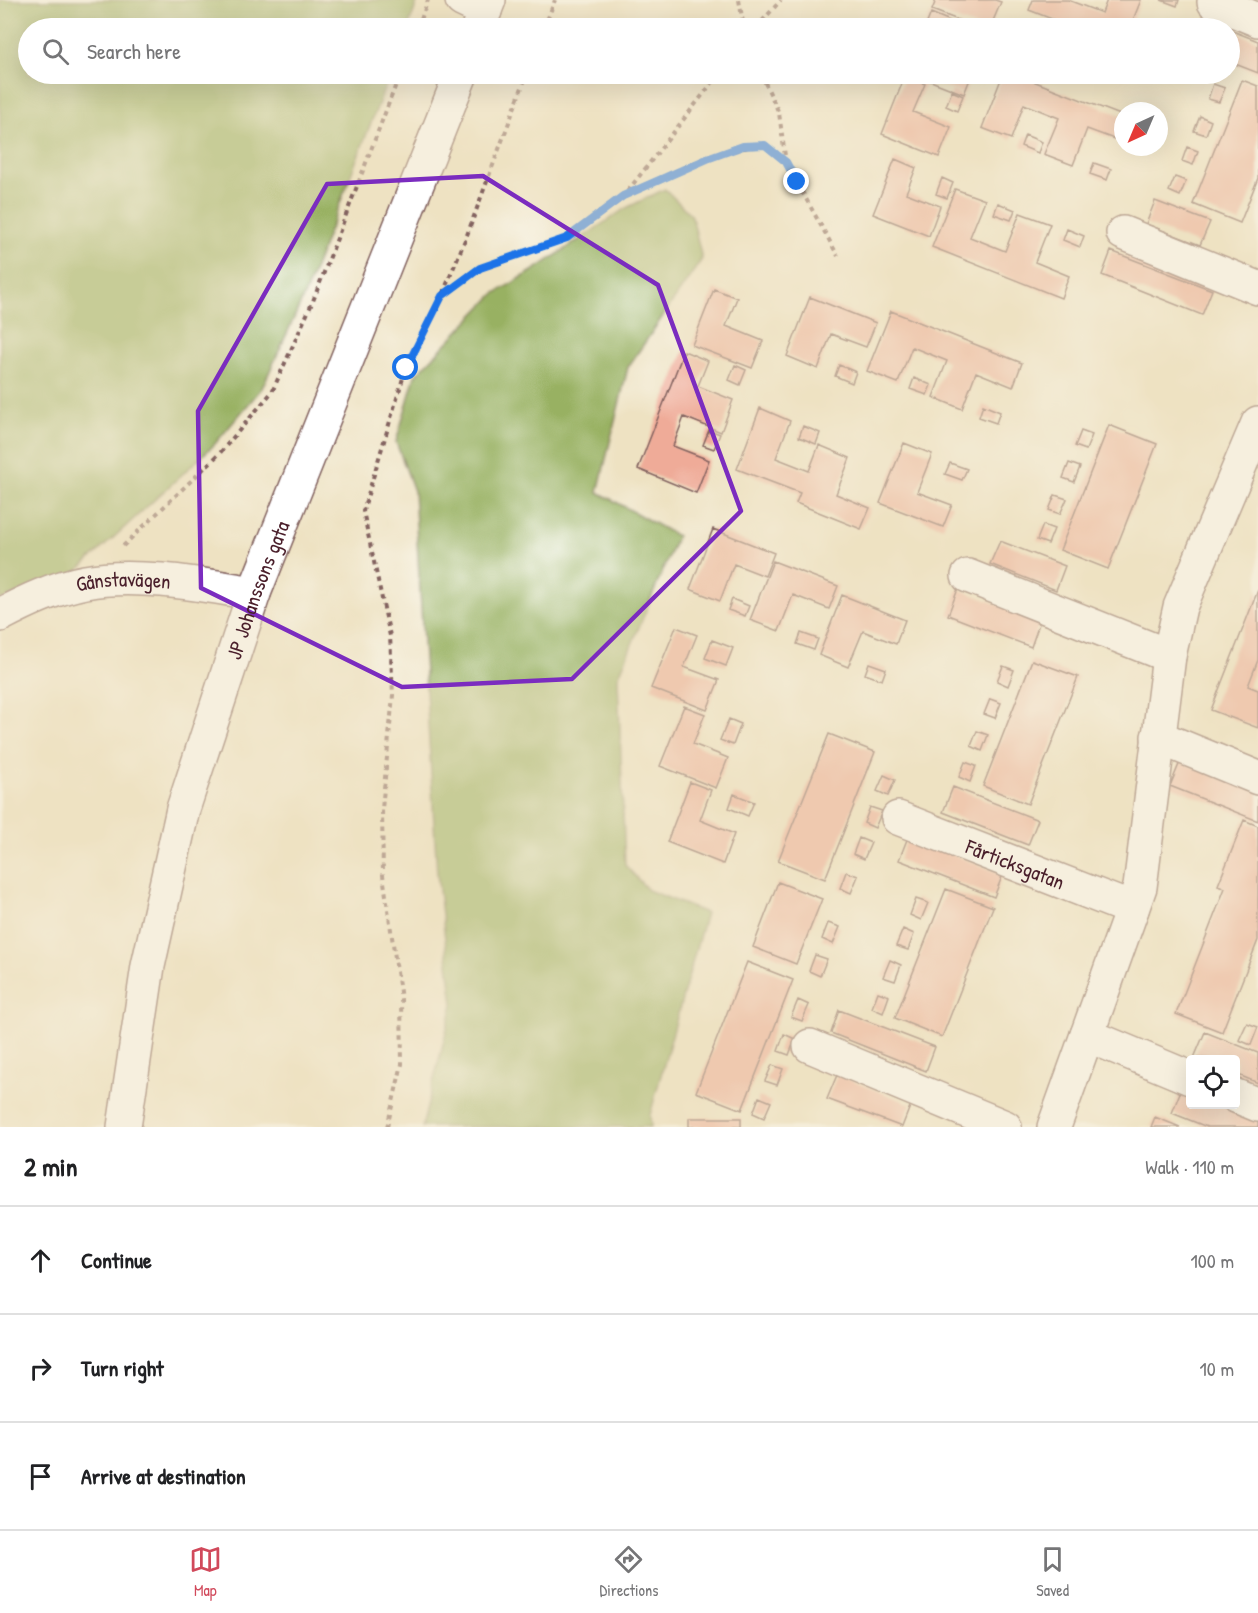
<!DOCTYPE html>
<html lang="en">
<head>
<meta charset="utf-8">
<style>
  body { margin:0; font-family:"Patrick Hand",sans-serif; background:#f6f6f6; color:#202124 }
  .controls { position:absolute; right:18px; bottom:18px; display:grid; overflow:hidden; border-radius:6px; box-shadow:0 6px 24px #0002 }
  .controls button { width:54px; height:54px; display:grid; place-items:center; padding:0; border:0; border-bottom:2px solid #e0e0e0; background:#fff; color:#202124; font:30px sans-serif }
  .compass { position:absolute; left:1114px; top:102px; width:54px; height:54px; border-radius:50%; background:#fff; box-shadow:0 6px 24px #0002; rotate:224deg }
  .stop { position:absolute; width:18px; height:18px; margin:-14px; border:4px solid #1a73e8; border-radius:50%; background:#fff }
  .stop.end { background:#1a73e8; border-color:#fff; box-shadow:0 2px 6px #0008 }
  .list { margin:0; padding:0; list-style:none }
  h2 { display:flex; justify-content:space-between; align-items:center; height:78px; margin:0; padding:0 24px; font-size:26px }
  h2 small { font-size:20px; font-weight:400; color:#757577 }
  .list li { display:grid; grid-template-columns:39px 1fr auto; gap:18px; align-items:center; box-sizing:border-box; height:108px; padding:0 24px; border-top:2px solid #e0e0e0 }
  .list b { display:block; font-size:22px; white-space:nowrap }
  .list em { font-size:20px; font-style:normal; color:#757577 }
  .icon { flex:none; width:33px; height:33px; fill:none; stroke:currentColor; stroke-width:2; stroke-linecap:round; stroke-linejoin:round }
  .map { position:relative; flex:none; width:1258px; height:1127px; overflow:hidden }
  .search { position:absolute; background:#fff; box-shadow:0 6px 24px #0002; left:18px; right:18px; top:18px; height:66px; display:flex; align-items:center; gap:15px; box-sizing:border-box; padding:0 21px; border-radius:33px; color:#757577; font-size:22px }
  .sheet { height:402px; background:#fff }
  nav { display:flex; justify-content:space-around; align-items:center; box-sizing:border-box; height:84px; border-top:2px solid #e0e0e0; background:#fff; font-size:16px; color:#757577 }
  nav a { display:grid; justify-items:center; gap:3px }
  nav .on { color:#d1495b }
  .map>svg:first-child { display:block }
  .forest { fill:#98b162; stroke:#716846; stroke-width:1.5 }
  .building { fill:#efab98 }
  .lines { fill:none; stroke-linecap:round; stroke-linejoin:round }
  .street-casing { stroke:#836360; stroke-width:36 }
  .secondary-casing { stroke:#836360; stroke-width:36 }
  .path { stroke:#836360; stroke-width:4; stroke-dasharray:4.5 4.5; stroke-linecap:butt }
  .street { stroke:#fff; stroke-width:33 }
  .secondary { stroke:#fff; stroke-width:33 }
  .route { stroke:#1a73e8; stroke-width:8 }
  .marked { fill:none; stroke:#7b2cbf; stroke-width:4.5; stroke-linejoin:round }
  .labels { text-anchor:middle; dominant-baseline:central; stroke-width:4.5; stroke-linejoin:round; paint-order:stroke }
  .street-label { font-size:21px; fill:#4a1f2b; stroke:#fdfcf7 }
</style>
</head>
<body>
<div class="map">
<svg width="1258" height="1127" viewBox="0 0 1258 1127">
  <rect width="100%" height="100%" fill="#fdfcf7"/>
  <filter id="ink" filterUnits="userSpaceOnUse"><feTurbulence type="fractalNoise" baseFrequency=".0167" numOctaves="2"/><feDisplacementMap in="SourceGraphic" scale="12" xChannelSelector="R" yChannelSelector="G"/><feConvolveMatrix kernelMatrix="1 2 1 2 8 2 1 2 1" color-interpolation-filters="sRGB"/></filter>
  <filter id="wash" filterUnits="userSpaceOnUse"><feTurbulence type="fractalNoise" baseFrequency=".008" numOctaves="4" result="noise"/><feDisplacementMap in="SourceGraphic" scale="24" xChannelSelector="R" yChannelSelector="G"/><feGaussianBlur stdDeviation="1.35" result="paint"/><feColorMatrix in="noise" values="0 0 0 0 0 0 0 0 0 0 0 0 0 0 0 0 0 1.4 0 .05"/><feComposite in="paint" operator="in"/></filter>
  <g filter="url(#wash)">
    <rect width="100%" height="100%" fill="#eee2c2"/>
    <path class="forest" d="M0,0H418L408,28H28V74H390L304,296L262,388L214,445L73,575L0,600Z
      M665,189L692,216L702,259L628,367L598,492L677,536L618,678L625,865L648,890L706,913L650,1115L651,1127H422L453,1004L437,874L414,491L396,442L415,376L494,294L534,270L626,208Z"/>
    <g id="blocks">
      <path class="building" d="M936,0H995L1001,2L990,28H979L932,10Z
        M1033,0H1068L1102,13L1107,0H1141L1131,25L1139,28H1075L1029,10Z
        M1161,0H1179L1177,6Z
        M931,13L950,21L947,28H925Z
        M1204,20L1225,28H1201Z
        M1230,30L1258,41V73L1230,62Z
        M913,74H972L964,94Z
        M1003,74H1015L1123,116L1122,142L1087,129L1073,165L1044,154L1059,118L1024,104L1011,139L982,128Z
        M905,76L925,84L913,112L951,127L939,157L882,134Z
        M1242,80L1258,86V178L1240,223L1193,204Z
        M1213,84L1225,88L1219,102L1208,99Z
        M952,91L963,96L957,111L946,106Z
        M1200,116L1211,121L1206,135L1194,131Z
        M1025,135L1042,142L1038,153L1021,146Z
        M1187,147L1198,151L1193,165L1182,161Z
        M895,159L916,168L906,193L940,206L929,236L873,214Z
        M1094,163L1111,169L1107,180L1090,174Z
        M1175,177L1186,181L1180,196L1169,191Z
        M942,178L953,183L947,198L936,194Z
        M955,189L985,200L970,237L1005,251L1020,213L1050,224L1035,262L1069,276L1061,298L932,247Z
        M1155,201L1210,222L1200,245L1146,224Z
        M998,203L1015,210L1011,220L994,214Z
        M1067,229L1084,236L1080,247L1063,240Z
        M1111,251L1212,290L1202,315L1102,275Z
        M714,289L737,298L726,326L763,341L752,368L692,345Z
        M810,297L876,323L866,347L831,334L818,369L787,356Z
        M891,311L1022,363L1013,387L976,372L962,409L933,397L947,361L912,347L898,383L867,371Z
        M684,351L708,361L698,386L733,400L721,432L684,417L673,446L709,460L696,493L638,469Z
        M735,365L746,370L740,385L729,380Z
        M839,365L856,372L852,383L835,376Z
        M914,378L931,385L927,395L910,389Z
        M983,405L1000,412L996,423L979,417Z
        M760,408L790,421L776,458L809,471L819,445L850,458L836,494L870,508L861,529L796,503L800,493L737,469Z
        M1109,425L1157,444L1108,569L1060,550Z
        M803,426L820,433L816,444L799,437Z
        M709,430L720,434L714,449L703,445Z
        M1081,431L1092,435L1086,450L1075,446Z
        M904,443L932,454L917,492L952,505L943,527L880,503Z
        M950,463L967,469L962,480L945,474Z
        M1069,463L1080,467L1074,482L1063,478Z
        M1055,495L1067,499L1060,514L1049,510Z
        M1043,525L1054,529L1048,544L1037,540Z
        M713,529L774,553L765,576L734,564L720,601L690,589Z
        M1000,541L1065,566L1056,590L990,564Z
        M773,561L838,586L829,609L793,595L779,631L750,620Z
        M958,589L1040,621L1031,647L948,615Z
        M1258,590V660L1248,686L1258,690V728L1211,710Z
        M842,595L905,620L896,644L863,631L848,667L819,655Z
        M732,599L749,606L745,616L728,610Z
        M676,627L697,635L684,667L719,680L707,710L651,688Z
        M801,633L818,639L814,650L797,644Z
        M712,640L733,648L726,666L705,658Z
        M1032,660L1078,677L1028,804L983,786Z
        M869,663L886,669L882,680L865,674Z
        M1003,666L1014,670L1008,686L997,681Z
        M990,699L1001,703L995,718L984,714Z
        M684,706L705,714L693,744L728,758L716,788L660,766Z
        M729,719L741,724L733,745L720,740Z
        M977,731L988,735L982,751L971,746Z
        M829,734L875,752L825,879L778,861Z
        M965,762L976,766L970,782L959,777Z
        M1180,762L1258,792V821L1170,786Z
        M884,775L895,780L888,796L877,791Z
        M690,782L711,790L700,820L734,834L723,864L667,842Z
        M953,787L1038,820L1028,845L943,812Z
        M734,794L754,802L748,816L729,808Z
        M870,807L882,811L875,828L864,823Z
        M1244,820L1258,826V940L1222,1032L1176,1014L1225,888L1218,885Z
        M908,837L1003,874L994,897L899,860Z
        M859,838L871,843L864,859L853,854Z
        M846,872L858,876L851,893L840,888Z
        M778,882L822,899L796,964L753,947Z
        M946,889L993,907L942,1037L895,1018Z
        M916,899L928,903L921,920L910,915Z
        M828,923L840,927L833,944L822,939Z
        M903,929L914,934L908,950L896,946Z
        M815,955L827,959L820,976L809,971Z
        M890,960L901,965L895,981L883,977Z
        M747,962L793,980L742,1110L696,1092Z
        M878,992L889,996L883,1013L872,1008Z
        M798,1000L809,1005L802,1021L791,1017Z
        M839,1010L935,1047L926,1071L831,1033Z
        M1247,1023L1258,1027L1251,1045L1239,1040Z
        M1205,1032L1258,1053V1083L1236,1074V1060L1194,1058Z
        M784,1034L795,1039L789,1055L778,1051Z
        M772,1065L783,1069L777,1085L765,1081Z
        M837,1075L911,1104L902,1127L827,1099Z
        M1181,1090L1190,1094V1104H1218L1258,1121V1127H1207L1172,1113Z
        M759,1097L771,1102L764,1118L753,1113Z
        M1155,1117L1180,1127H1151Z
        M689,1118H741V1127H689Z"/>
    </g>
  </g>
  <g filter="url(#ink)">
    <use href="#blocks" fill-opacity="0" stroke="#836360" stroke-width="1.5"/>
    <g class="lines">
      <defs>
        <g id="street">
          <path d="M462,0L485,11"/>
          <path d="M1214,2L1258,20"/>
          <path d="M1123,233L1258,288"/>
          <path d="M968,576L1169,656"/>
          <path id="s1" d="M0,615C27,601 54,588 85,582C135,572 204,585 254,593"/>
          <path d="M1158,737L1258,778"/>
          <path id="s2" d="M898,818L1132,909"/>
          <path d="M1087,1035L1190,1078"/>
          <path d="M810,1046L1005,1127"/>
          <path d="M1236,1096L1258,1105"/>
          <path d="M1054,1127L1140,887L1169,656L1180,607L1258,423"/>
        </g>
        <g id="secondary">
          <path d="M478,28L489,0"/>
          <path id="s3" d="M124,1127L148,966L183,809L254,593L461,74"/>
        </g>
      </defs>
      <use href="#street" class="street-casing"/>
      <use href="#secondary" class="secondary-casing"/>
      <path class="path" d="M739,0L744,28
        M418,28L428,0
        M544,28L555,0
        M756,28L781,0
        M761,74L779,113L786,163L838,256
        M626,195C670,176 716,148 765,145L785,162
        M442,296L480,268L567,238L623,197L719,74
        M123,546L219,454L272,392L313,301L400,74
        M387,1127L402,1064L401,999L383,875L382,809L393,695L390,636L363,511L406,368L442,296L467,235L527,74"/>
      <use href="#street" class="street"/>
      <use href="#secondary" class="secondary"/>
    </g>
  </g>
  <g class="lines" filter="url(#ink)">
    <path class="route" d="M406,368L442,296L480,268L567,238L623,196L707,159L743,146L765,145L786,162L797,182"/>
  </g>
  <path d="M0 0H1258V1127H0ZM483,176L658,285L741,511L572,679L402,687L201,588L198,411L327,184Z" fill="#eee2c2" fill-opacity=".55" fill-rule="evenodd"/>
  <path class="marked" d="M483,176L658,285L741,511L572,679L402,687L201,588L198,411L327,184Z"/>
  <g class="labels">
    <g class="street-label">
      <text stroke="none"><textPath href="#s1" startOffset="130">Gånstavägen</textPath></text>
      <text stroke="none"><textPath href="#s3" startOffset="555">JP Johanssons gata</textPath></text>
      <text stroke="none"><textPath href="#s2" startOffset="126">Fårticksgatan</textPath></text>
    </g>
  </g>
</svg>
<div class="controls">
<button><svg class="icon" aria-label="locate" viewBox="0 0 24 24"><circle cx="12" cy="12" r="6"/><path d="M12 2v4M12 18v4M2 12h4M18 12h4"/></svg></button>
</div>
<svg class="compass" viewBox="-18 -18 36 36"><path d="M0-13l5 13h-10z" fill="#e53935"/><path d="M0 13l5-13h-10z" fill="#757577"/></svg>
<div class="stop" style="left:406px;top:368px"></div>
<div class="stop end" style="left:797px;top:182px"></div>
<div class="search"><svg class="icon" aria-label="search" viewBox="0 0 24 24"><circle cx="10" cy="10" r="6"/><path d="M15 15l6 6"/></svg>Search here</div>
</div>
<section class="sheet">
<h2>2 min<small>Walk · 110 m</small></h2>
<ul class="list">
<li><svg class="icon" aria-label="ahead" viewBox="0 0 24 24"><path d="M12 20V5M6 11l6-6 6 6"/></svg><div><b>Continue</b></div><em>100 m</em></li>
<li><svg class="icon" aria-label="right" viewBox="0 0 24 24"><path d="M7 20v-9h11M14 6l5 5-5 5"/></svg><div><b>Turn right</b></div><em>10 m</em></li>
<li><svg class="icon" aria-label="arrive" viewBox="0 0 24 24"><path d="M6 21V4h12l-3 4 3 4H6"/></svg><div><b>Arrive at destination</b></div></li>
</ul>
</section>
<nav>
<a class="on"><svg class="icon" aria-label="map" viewBox="0 0 24 24"><path d="M3 6l6-2 6 2 6-2v14l-6 2-6-2-6 2zM9 4v14M15 6v14"/></svg>Map</a>
<a><svg class="icon" aria-label="directions" viewBox="0 0 24 24"><path d="M12 3l9 9-9 9-9-9zM9 14v-3h6M13 9l2 2-2 2"/></svg>Directions</a>
<a><svg class="icon" aria-label="saved" viewBox="0 0 24 24"><path d="M7 4h10v16l-5-4-5 4z"/></svg>Saved</a>
</nav>
</body>
</html>
